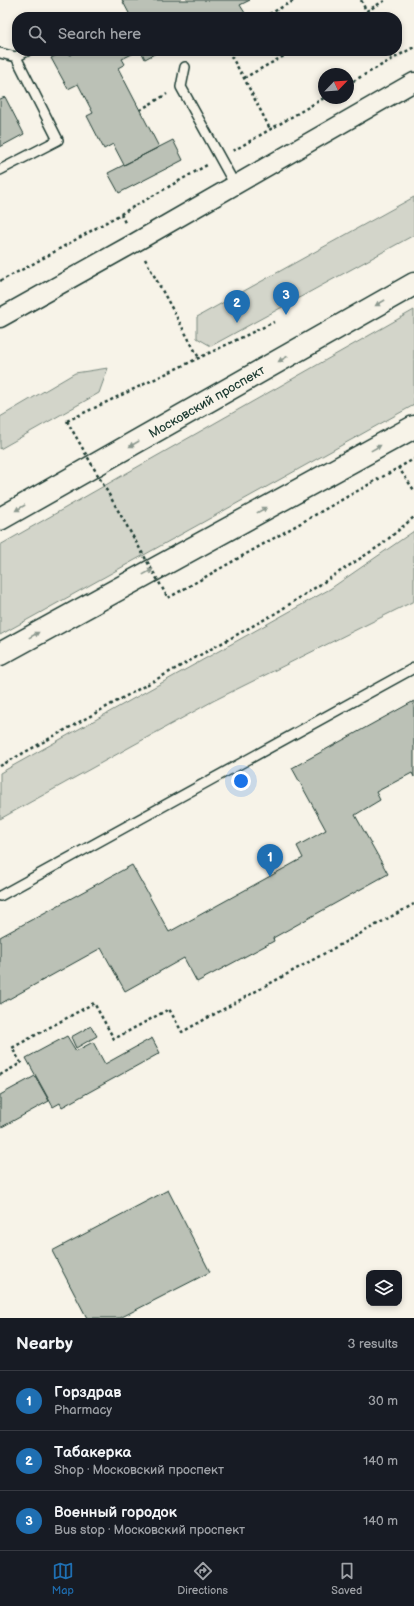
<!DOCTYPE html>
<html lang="en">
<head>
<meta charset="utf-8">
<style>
  body { margin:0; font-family:"Balsamiq Sans",sans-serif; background:#20242c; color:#f1f3f6 }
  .controls { position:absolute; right:12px; bottom:12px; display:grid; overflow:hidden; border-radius:8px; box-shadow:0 2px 6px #0003 }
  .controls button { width:36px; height:36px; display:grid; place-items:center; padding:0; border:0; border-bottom:1px solid #363941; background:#171b24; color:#f1f3f6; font:20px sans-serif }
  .compass { position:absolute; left:318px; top:68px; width:36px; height:36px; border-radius:50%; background:#171b24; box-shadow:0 2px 6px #0003; rotate:65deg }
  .you { position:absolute; left:241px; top:781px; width:14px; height:14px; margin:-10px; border:3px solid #fff; border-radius:50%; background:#1a73e8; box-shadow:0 0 0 6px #1a73e833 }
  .badge { display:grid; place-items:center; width:26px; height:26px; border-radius:50%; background:#1f6fb2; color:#fff; font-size:13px; font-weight:700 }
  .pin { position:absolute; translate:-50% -33px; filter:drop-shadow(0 1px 2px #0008) }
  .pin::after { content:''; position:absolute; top:21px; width:14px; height:12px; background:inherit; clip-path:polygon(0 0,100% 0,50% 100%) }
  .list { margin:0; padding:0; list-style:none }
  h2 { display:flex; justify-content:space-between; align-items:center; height:52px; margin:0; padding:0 16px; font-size:17px }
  h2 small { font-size:13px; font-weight:400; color:#9ea1a6 }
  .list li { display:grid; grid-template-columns:26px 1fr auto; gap:12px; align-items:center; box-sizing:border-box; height:60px; padding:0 16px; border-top:1px solid #363941 }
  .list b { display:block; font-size:15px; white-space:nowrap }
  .list p { margin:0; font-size:13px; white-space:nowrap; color:#9ea1a6 }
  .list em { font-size:13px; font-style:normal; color:#9ea1a6 }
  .icon { flex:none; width:22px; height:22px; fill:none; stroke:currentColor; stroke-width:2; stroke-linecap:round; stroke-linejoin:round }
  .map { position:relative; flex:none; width:414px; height:1318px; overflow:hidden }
  .search { position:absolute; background:#171b24; box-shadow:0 2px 6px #0003; left:12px; right:12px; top:12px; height:44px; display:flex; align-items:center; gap:10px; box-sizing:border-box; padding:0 14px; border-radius:16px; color:#9ea1a6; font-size:15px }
  .sheet { height:232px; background:#171b24 }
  nav { display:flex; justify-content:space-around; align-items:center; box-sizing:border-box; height:56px; border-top:1px solid #363941; background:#171b24; font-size:11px; color:#9ea1a6 }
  nav a { display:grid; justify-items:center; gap:2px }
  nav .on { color:#1f6fb2 }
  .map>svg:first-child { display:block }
  .green { fill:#d3d5ca; stroke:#79897f }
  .building { fill:#bbc1b6; stroke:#1f3d34 }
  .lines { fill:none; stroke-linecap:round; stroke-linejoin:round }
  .lane-casing { stroke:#1f3d34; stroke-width:12 }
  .street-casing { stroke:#1f3d34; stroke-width:21 }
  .primary-casing { stroke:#1f3d34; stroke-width:25 }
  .path { stroke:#1f3d34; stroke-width:2.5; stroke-dasharray:3 3; stroke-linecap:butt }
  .lane { stroke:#f7f3e8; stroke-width:9 }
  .street { stroke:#f7f3e8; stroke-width:18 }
  .primary { stroke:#f7f3e8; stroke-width:22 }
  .path-bridge { stroke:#1f3d34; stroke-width:2.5; stroke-dasharray:3 3; stroke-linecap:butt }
  .oneway { fill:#8b988e }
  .labels { text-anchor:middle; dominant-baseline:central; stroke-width:3; stroke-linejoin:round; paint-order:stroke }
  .street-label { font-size:13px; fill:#1f3d34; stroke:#f7f3e8 }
</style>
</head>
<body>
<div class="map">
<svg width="414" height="1318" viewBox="0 0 414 1318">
  <rect width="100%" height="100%" fill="#f7f3e8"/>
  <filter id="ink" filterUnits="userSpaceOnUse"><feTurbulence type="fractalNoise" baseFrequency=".025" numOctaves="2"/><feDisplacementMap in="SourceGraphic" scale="8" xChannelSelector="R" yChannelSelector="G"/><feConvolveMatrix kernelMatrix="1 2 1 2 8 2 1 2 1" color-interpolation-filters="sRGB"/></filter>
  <g filter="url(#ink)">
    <path class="green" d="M414,197V235L211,346L197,338V317Z
      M414,310V405L0,635V545Z
      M108,368L99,393L0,449V417L75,373Z
      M414,531V601L213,701L0,819V773L330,589Z"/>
    <path class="building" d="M122,0H250L240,5L245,13L237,17H131Z
      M65,51H68L70,55L78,51H138L122,59L125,64L118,68L159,147L124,165L113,144L104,149L87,116L93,113L78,84L68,89L51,58Z
      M141,51H160L145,59Z
      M5,97L24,134L0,147V99Z
      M173,140L183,160L119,193L108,173Z
      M414,701V777L412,773L376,792L380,800L355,815L388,874L273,938L274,941L197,982L184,958L125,991L101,948L0,1004V937L132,865L169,932L303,858L297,846L326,830L292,768Z
      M91,1026L97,1036L76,1048L71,1037Z
      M67,1036L76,1051L93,1042L105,1064L152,1038L160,1053L62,1107L60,1103L53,1107L26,1058Z
      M35,1076L49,1101L0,1128V1095Z
      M168,1190L210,1272L120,1318H87L52,1251Z"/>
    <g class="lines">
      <defs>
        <path id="lane" d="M0,53L16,57L27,51
          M185,67L181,87L235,185
          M0,170L58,140L16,57
          M0,896L414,668"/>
        <path id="street" d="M0,318L136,242L414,82"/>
        <path id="primary" d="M0,519L414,284
          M0,654L414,427"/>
      </defs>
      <use href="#lane" class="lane-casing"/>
      <use href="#street" class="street-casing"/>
      <use href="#primary" class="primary-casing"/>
      <path class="path" d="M361,0L369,17
        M264,17L295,0
        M356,17L386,0
        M228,51L244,78L270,129
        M387,51L392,59
        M244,78L293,51
        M348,84L414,47
        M140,110L167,94
        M233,151L324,98
        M121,214L126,225
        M145,259L199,358
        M0,281L31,265L207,165
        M67,421L274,322
        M398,467L414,490
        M168,598L414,459
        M0,766L276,613L381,545L414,517
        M0,1075L21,1063L12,1048L94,1003L114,1039L169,1009L182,1032L414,904"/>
      <use href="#lane" class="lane"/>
      <use href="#street" class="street"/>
      <use href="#primary" class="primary"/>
      <path class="path-bridge" d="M67,421L168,598"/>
    </g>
    <defs><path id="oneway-solid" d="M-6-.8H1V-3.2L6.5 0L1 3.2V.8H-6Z"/></defs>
    <g class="oneway">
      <use href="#oneway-solid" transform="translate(380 303) rotate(150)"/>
      <use href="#oneway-solid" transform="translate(283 359) rotate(150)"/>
      <use href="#oneway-solid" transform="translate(134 444) rotate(150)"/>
      <use href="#oneway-solid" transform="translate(376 448) rotate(-29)"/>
      <use href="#oneway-solid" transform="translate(20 508) rotate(150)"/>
      <use href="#oneway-solid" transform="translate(262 510) rotate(-29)"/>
      <use href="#oneway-solid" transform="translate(148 572) rotate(-29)"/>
      <use href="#oneway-solid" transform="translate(34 635) rotate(-29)"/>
    </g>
  </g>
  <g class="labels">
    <g class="street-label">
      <text transform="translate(207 402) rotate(-30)">Московский проспект</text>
    </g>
  </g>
</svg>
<div class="controls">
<button><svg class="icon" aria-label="layers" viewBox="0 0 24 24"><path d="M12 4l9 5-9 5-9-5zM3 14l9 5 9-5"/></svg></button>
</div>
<svg class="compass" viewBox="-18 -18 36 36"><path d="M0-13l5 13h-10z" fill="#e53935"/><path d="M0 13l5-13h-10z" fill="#9ea1a6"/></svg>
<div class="you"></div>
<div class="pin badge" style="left:270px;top:877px">1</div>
<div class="pin badge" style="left:237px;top:323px">2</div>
<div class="pin badge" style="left:286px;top:315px">3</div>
<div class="search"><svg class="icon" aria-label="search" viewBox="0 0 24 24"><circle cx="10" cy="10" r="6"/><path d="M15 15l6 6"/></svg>Search here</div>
</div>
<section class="sheet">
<h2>Nearby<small>3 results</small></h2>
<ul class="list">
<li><span class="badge">1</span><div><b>Горздрав</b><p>Pharmacy</p></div><em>30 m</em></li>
<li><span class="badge">2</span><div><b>Табакерка</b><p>Shop · Московский проспект</p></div><em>140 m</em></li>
<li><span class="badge">3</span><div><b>Военный городок</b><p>Bus stop · Московский проспект</p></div><em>140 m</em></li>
</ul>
</section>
<nav>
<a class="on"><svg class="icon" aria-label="map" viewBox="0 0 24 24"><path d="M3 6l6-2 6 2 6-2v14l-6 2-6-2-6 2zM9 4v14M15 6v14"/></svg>Map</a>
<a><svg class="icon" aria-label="directions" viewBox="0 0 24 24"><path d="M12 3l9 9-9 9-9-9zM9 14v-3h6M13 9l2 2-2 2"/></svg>Directions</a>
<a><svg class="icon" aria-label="saved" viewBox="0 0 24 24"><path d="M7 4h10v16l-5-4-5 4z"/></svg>Saved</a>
</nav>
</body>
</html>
